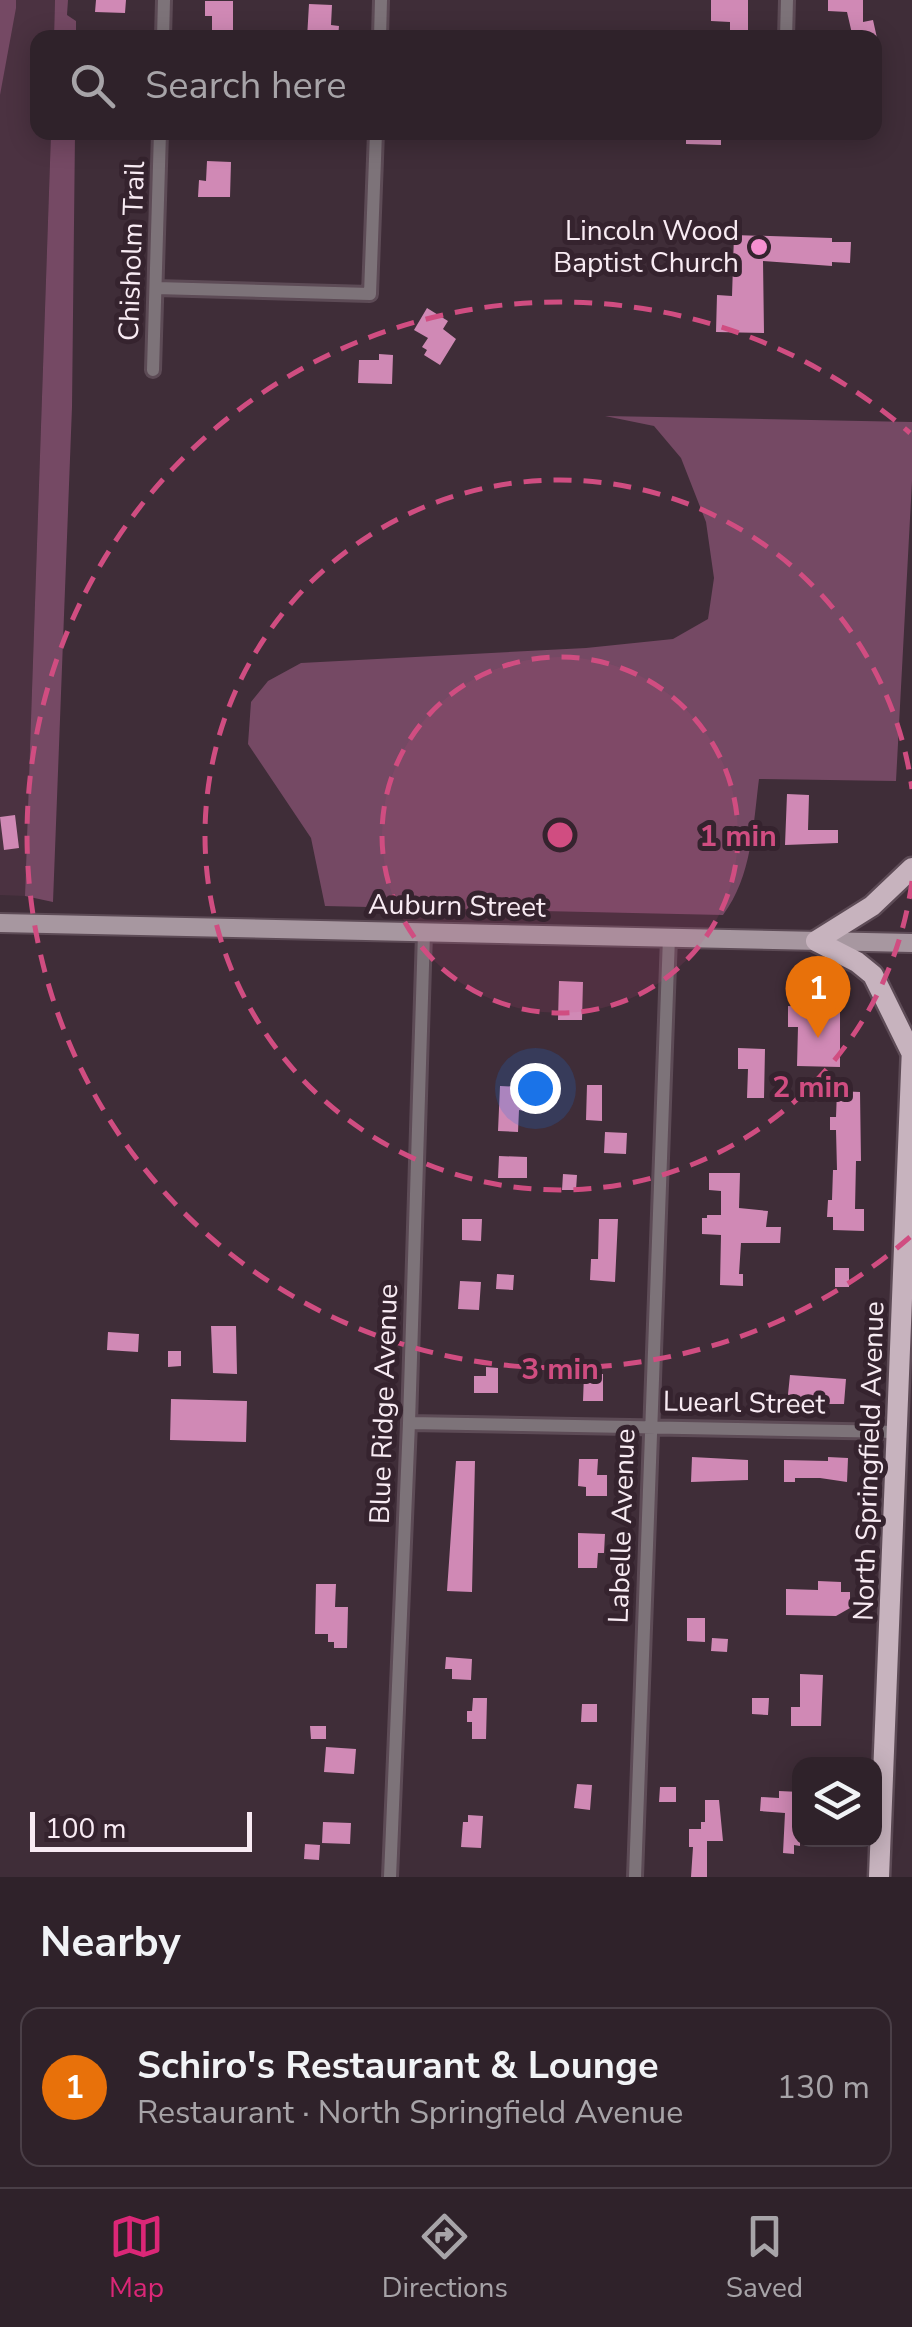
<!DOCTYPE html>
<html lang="en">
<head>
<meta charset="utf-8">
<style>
  body { margin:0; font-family:"Nunito Sans",sans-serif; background:#3b2f36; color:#f1f3f6 }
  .controls { position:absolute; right:30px; bottom:30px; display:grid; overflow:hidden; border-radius:20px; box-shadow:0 5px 25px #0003 }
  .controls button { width:90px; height:90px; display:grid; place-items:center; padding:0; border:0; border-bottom:2px solid #4a3f47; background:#2f222a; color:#f1f3f6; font:50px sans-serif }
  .scale { position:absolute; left:30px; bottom:25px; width:222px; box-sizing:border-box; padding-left:10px; border:5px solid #f8ebf3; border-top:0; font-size:28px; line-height:35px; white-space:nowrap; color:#f8ebf3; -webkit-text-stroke:8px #35232e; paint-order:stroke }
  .you { position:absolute; left:535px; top:1088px; width:35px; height:35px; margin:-25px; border:8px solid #fff; border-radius:50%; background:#1a73e8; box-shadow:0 0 0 15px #1a73e833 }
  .badge { display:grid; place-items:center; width:65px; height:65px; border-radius:50%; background:#db2777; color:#fff; font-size:32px; font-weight:700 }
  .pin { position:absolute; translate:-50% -82px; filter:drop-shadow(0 2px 5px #0008) }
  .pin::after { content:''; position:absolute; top:52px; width:35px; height:30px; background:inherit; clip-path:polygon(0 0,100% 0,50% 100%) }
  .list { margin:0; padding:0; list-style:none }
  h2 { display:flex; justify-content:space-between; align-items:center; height:130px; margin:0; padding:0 40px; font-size:42px }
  h2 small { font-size:32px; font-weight:400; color:#a7a4a8 }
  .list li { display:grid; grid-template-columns:65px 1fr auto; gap:30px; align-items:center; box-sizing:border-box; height:160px; margin:0 20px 20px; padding:0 20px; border:2px solid #4a3f47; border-radius:20px }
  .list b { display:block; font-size:38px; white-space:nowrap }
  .list p { margin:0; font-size:32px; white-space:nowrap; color:#a7a4a8 }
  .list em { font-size:32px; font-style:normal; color:#a7a4a8 }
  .icon { flex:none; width:55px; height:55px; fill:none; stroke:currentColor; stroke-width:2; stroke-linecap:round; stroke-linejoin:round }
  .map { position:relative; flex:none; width:912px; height:1877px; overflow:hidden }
  .search { position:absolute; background:#2f222a; box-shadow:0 5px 25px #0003; left:30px; right:30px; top:30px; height:110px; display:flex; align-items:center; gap:25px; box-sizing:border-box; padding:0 35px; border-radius:20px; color:#a7a4a8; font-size:38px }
  .sheet { height:310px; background:#2f222a }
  nav { display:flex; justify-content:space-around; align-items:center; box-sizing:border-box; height:140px; border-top:2px solid #4a3f47; background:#2f222a; font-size:28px; color:#a7a4a8 }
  nav a { display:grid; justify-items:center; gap:5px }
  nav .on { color:#db2777 }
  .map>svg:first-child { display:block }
  .built { fill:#4b3241 }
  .green { fill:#754964 }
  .building { fill:#d089b5 }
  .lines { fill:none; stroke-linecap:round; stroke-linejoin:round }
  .street-casing { stroke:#5d4b56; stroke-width:18 }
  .secondary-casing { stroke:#5d4b56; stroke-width:22 }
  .primary-casing { stroke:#5d4b56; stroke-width:25 }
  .street { stroke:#7d7379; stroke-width:12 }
  .secondary { stroke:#a797a0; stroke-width:18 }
  .primary { stroke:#c7b3be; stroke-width:20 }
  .ring { fill:none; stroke:#d04d81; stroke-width:5; stroke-dasharray:18 12 }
  .poi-dot { fill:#f690d0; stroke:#35232e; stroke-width:4 }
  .labels { text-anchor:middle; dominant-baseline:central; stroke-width:10; stroke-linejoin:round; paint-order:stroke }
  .poi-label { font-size:28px; fill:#f8ebf3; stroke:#35232e; text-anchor:end }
  .street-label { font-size:28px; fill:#f8ebf3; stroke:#35232e }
  .centre { fill:#d04d81; stroke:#35232e; stroke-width:5 }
  .ring-label { font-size:30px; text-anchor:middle; font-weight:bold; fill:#d04d81; stroke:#35232e; stroke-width:10; stroke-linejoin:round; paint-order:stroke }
</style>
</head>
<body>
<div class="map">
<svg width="912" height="1877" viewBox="0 0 912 1877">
  <rect width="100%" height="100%" fill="#3f2d38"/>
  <path class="built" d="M0,0H55L54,37L38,38V132L51,133L25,896L0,895Z"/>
  <path class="green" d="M0,0H16V8L0,95Z
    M55,0H68L67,15L76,21V37H54Z
    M51,133H75L72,407L53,902L25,896Z
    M605,416L912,422V481L896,781L759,779C753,826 752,876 723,915L325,906L311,838L248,744L251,702L268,681L301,663L586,648L673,639L708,619L714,578L706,522L681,458L654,426Z"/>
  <path class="building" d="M96,0H126L125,13L95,12Z
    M711,0H748V32H730V22L711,21Z
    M828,0H863V22L873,20L877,38H853L847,12L828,11Z
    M205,1H233V37L212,36V16H205Z
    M309,4L332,5L331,25L339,26L338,38H307Z
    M686,132H721V145L686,144Z
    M207,161L231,162L230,197H198L199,180L206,181Z
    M734,235L832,238V242H851L850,263L832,262V266L763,261L764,333L716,332L717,295L732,296Z
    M427,308L448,321L443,329L456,339L440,365L424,355L427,350L422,347L428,338L414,330Z
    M379,354L393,355L392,384L358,383L359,360H379Z
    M787,794L809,795L808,830H838V843L785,845Z
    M15,815L19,848L4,850L0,817Z
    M559,981L583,982L582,1020H558Z
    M788,1006L840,1008V1067L797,1066L798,1027H788Z
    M738,1048L765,1049L764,1098H747L748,1069H738Z
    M587,1085H602V1121L586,1120Z
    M500,1086L526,1087L525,1111L519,1110L518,1132L498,1131Z
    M837,1091L860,1092L861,1161H856L855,1209H864V1231L833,1230V1217H827L828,1200H832L833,1170H837L836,1130H830V1117H836Z
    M605,1132L627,1133L626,1154L604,1153Z
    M499,1156L527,1157V1178H498Z
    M709,1173H740L739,1208L768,1211L766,1227H781L780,1243H741L739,1274H743V1286L720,1285L721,1235L702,1234V1218H707V1215H721V1191L709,1190Z
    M563,1174L577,1175L576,1190H562Z
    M462,1219H482L481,1241L462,1240Z
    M599,1219H618L615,1282L590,1280L591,1259H598Z
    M835,1268H849V1287H835Z
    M497,1274L514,1275L513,1290L496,1289Z
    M460,1281L481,1282L479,1310L458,1309Z
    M211,1326H236L237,1374L213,1373Z
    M108,1332L139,1334L138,1352L107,1350Z
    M168,1351H181V1366L168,1367Z
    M486,1367L498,1368V1393H474V1376H486Z
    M584,1374H603V1401H583Z
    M790,1375L846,1379L844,1404H787Z
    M171,1399L247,1401L246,1442L170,1440Z
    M692,1457L748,1460V1480L691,1482Z
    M828,1457L848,1458L847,1482L820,1478H795V1482H784V1460L828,1461Z
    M579,1459H598L597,1475H607V1496H586V1487L578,1486Z
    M456,1461H475L472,1592L447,1591Z
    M578,1533L605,1534L604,1553H598L597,1568H578Z
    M818,1581L841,1582V1592H850V1608L836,1616L786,1615V1589L818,1590Z
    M316,1584H336L335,1607H348L347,1648H334V1642H328V1634H315Z
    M687,1618H705V1642L687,1641Z
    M712,1638L728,1639L727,1652L711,1651Z
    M446,1657L472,1659L471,1680L452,1679V1669H445Z
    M800,1674L823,1675L821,1726H791V1707H800Z
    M473,1698H487L486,1739H472V1722H467V1711H472Z
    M752,1698H769L768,1715L752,1714Z
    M582,1704H597V1722H581Z
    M310,1726H326V1739H311Z
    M326,1747L356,1749L354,1774L324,1772Z
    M577,1784L592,1785L590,1810L574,1808Z
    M660,1787H676V1802H659Z
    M779,1791L800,1792V1846L794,1845V1854L783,1853L785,1813L760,1811L761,1797L779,1798Z
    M705,1800H719L723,1841H707V1877H691L693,1847H689V1829H701V1822H705Z
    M468,1815L483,1816L481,1848L461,1847L463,1822H468Z
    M323,1822L351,1823L350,1844L322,1843Z
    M305,1844L320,1845L319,1860L304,1859Z"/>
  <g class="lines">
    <defs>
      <path id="street" d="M163,38L164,0
        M380,38L381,0
        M786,38L787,0
        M156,288L370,294L376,132
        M153,370L160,132
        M409,1423L897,1432
        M390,1877L409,1423L424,933
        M635,1877L669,937"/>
      <path id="secondary" d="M0,923L912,943"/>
      <path id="primary" d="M816,941L857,962L873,975L912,1054
        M816,941L872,906L912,868
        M879,1877L912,1047"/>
    </defs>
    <use href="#street" class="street-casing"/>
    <use href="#secondary" class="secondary-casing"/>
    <use href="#primary" class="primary-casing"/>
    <use href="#street" class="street"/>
    <use href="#secondary" class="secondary"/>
    <use href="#primary" class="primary"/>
  </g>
  <circle cx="560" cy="835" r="178" fill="#d04d81" fill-opacity=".12"/>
  <g class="ring">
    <circle cx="560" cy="835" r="178"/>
    <path d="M912 881A355 355 0 1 1 912 789"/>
    <path d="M910 1237A533 533 0 1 1 910 433"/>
  </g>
  <circle class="poi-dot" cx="759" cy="247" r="10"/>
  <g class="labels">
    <g class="poi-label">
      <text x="739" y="231">Lincoln Wood<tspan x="739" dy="32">Baptist Church</tspan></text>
    </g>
    <g class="street-label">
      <text transform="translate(132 251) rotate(-88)">Chisholm Trail</text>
      <text transform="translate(457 906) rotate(1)">Auburn Street</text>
      <text transform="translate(744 1403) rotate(1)">Luearl Street</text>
      <text transform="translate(384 1404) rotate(-88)">Blue Ridge Avenue</text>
      <text transform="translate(869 1461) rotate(-88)">North Springfield Avenue</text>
      <text transform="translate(622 1526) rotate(-88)">Labelle Avenue</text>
    </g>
  </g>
  <circle cx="560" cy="835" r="15" class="centre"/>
  <g class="ring-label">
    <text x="738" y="846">1 min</text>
    <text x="811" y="1097">2 min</text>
    <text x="560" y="1379">3 min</text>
  </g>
</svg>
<div class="controls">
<button><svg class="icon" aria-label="layers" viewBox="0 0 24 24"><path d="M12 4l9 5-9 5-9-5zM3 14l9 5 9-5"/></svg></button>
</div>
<div class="scale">100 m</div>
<div class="you"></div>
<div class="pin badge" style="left:818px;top:1038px;background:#e8710a">1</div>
<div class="search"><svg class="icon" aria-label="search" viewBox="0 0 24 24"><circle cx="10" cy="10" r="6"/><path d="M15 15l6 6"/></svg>Search here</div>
</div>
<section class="sheet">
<h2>Nearby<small></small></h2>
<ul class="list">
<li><span class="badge" style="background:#e8710a">1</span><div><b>Schiro's Restaurant &amp; Lounge</b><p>Restaurant · North Springfield Avenue</p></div><em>130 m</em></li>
</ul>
</section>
<nav>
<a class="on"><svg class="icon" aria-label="map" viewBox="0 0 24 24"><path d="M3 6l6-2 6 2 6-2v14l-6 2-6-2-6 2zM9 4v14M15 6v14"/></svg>Map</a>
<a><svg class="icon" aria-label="directions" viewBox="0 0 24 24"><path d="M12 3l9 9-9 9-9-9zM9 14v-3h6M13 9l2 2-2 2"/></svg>Directions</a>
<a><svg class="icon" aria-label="saved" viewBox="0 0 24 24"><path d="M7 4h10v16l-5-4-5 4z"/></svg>Saved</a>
</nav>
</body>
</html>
